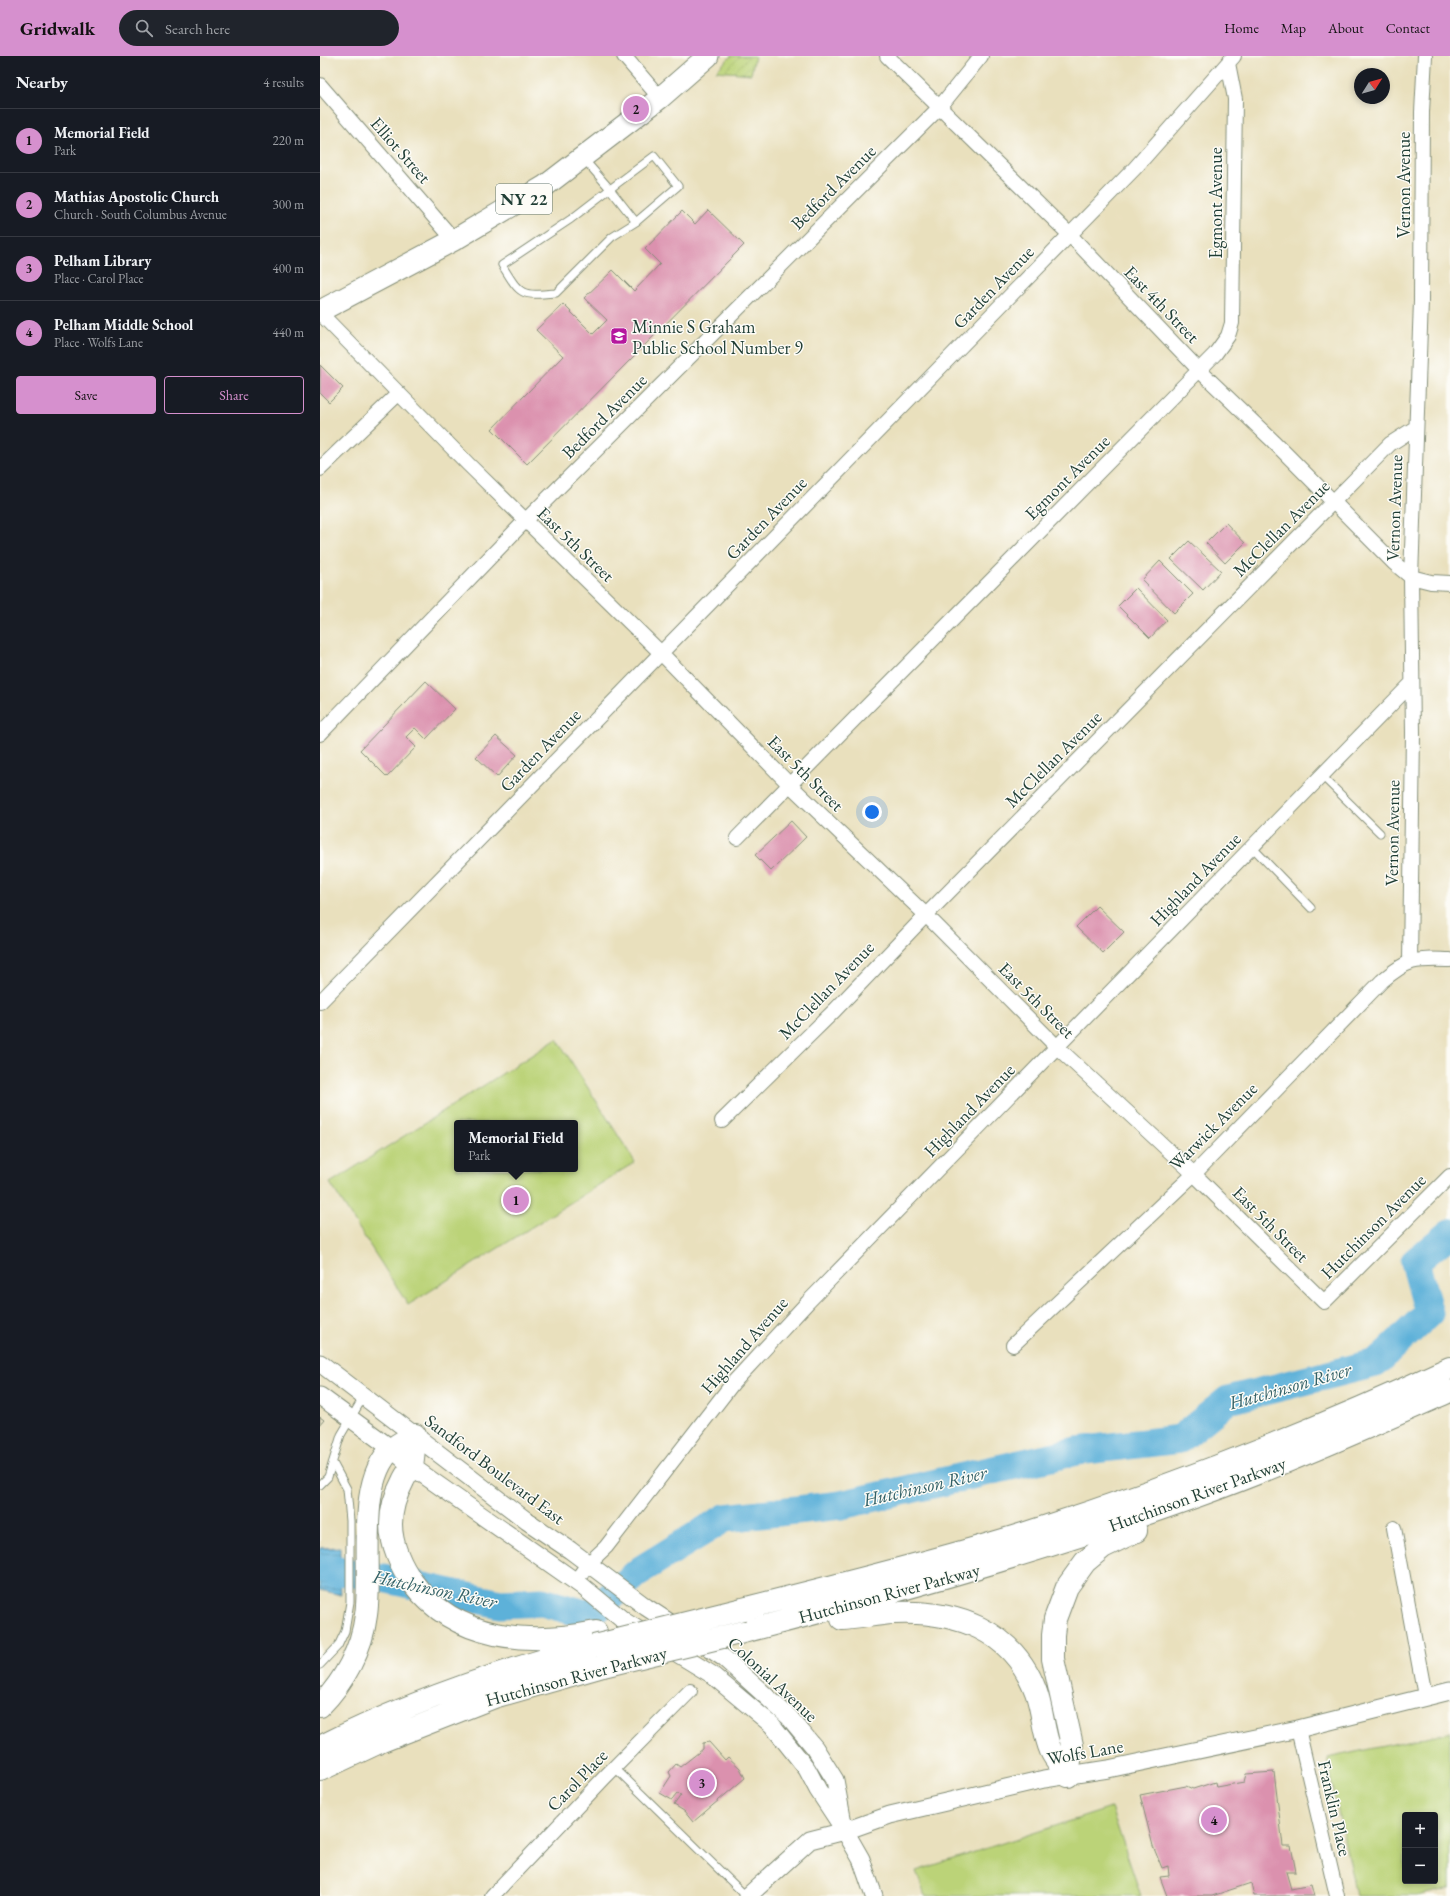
<!DOCTYPE html>
<html lang="en">
<head>
<meta charset="utf-8">
<style>
  body { margin:0; font-family:"EB Garamond",serif; background:#20242c; color:#f1f3f6 }
  .controls { position:absolute; right:12px; bottom:12px; display:grid; overflow:hidden; border-radius:4px; box-shadow:0 2px 6px #0003 }
  .controls button { width:36px; height:36px; display:grid; place-items:center; padding:0; border:0; border-bottom:1px solid #363941; background:#171b24; color:#f1f3f6; font:20px sans-serif }
  .compass { position:absolute; left:1034px; top:12px; width:36px; height:36px; border-radius:50%; background:#171b24; box-shadow:0 2px 6px #0003; rotate:53deg }
  .you { position:absolute; left:552px; top:756px; width:14px; height:14px; margin:-10px; border:3px solid #fff; border-radius:50%; background:#1a73e8; box-shadow:0 0 0 6px #1a73e833 }
  .badge { display:grid; place-items:center; width:26px; height:26px; border-radius:50%; background:#d690ce; color:#111; font-size:13px; font-weight:700 }
  .pin { position:absolute; translate:-50% -50%; border:2px solid #fff; box-shadow:0 1px 4px #0006 }
  .popup { position:absolute; left:134px; top:1064px; width:124px; height:52px; box-sizing:border-box; display:grid; place-content:center; border-radius:4px; background:#171b24; filter:drop-shadow(0 1px 3px #0005); font-size:13px; white-space:nowrap; color:#9ea1a6 }
  .popup b { font-size:15px; color:#f1f3f6 }
  .popup::after { content:''; position:absolute; left:50%; top:100%; margin-left:-8px; border:8px solid transparent; border-top-color:#171b24 }
  .list { margin:0; padding:0; list-style:none }
  h2 { display:flex; justify-content:space-between; align-items:center; height:52px; margin:0; padding:0 16px; font-size:17px }
  h2 small { font-size:13px; font-weight:400; color:#9ea1a6 }
  .list li { display:grid; grid-template-columns:26px 1fr auto; gap:12px; align-items:center; box-sizing:border-box; height:64px; padding:0 16px; border-top:1px solid #363941 }
  .list b { display:block; font-size:15px; white-space:nowrap }
  .list p { margin:0; font-size:13px; white-space:nowrap; color:#9ea1a6 }
  .list em { font-size:13px; font-style:normal; color:#9ea1a6 }
  .actions { display:flex; gap:8px; padding:12px 16px }
  .actions a { flex:1; padding:9px 0; border:1px solid #d690ce; border-radius:4px; text-align:center; font-size:14px; color:#d690ce }
  .actions .main { background:#d690ce; color:#111 }
  .icon { flex:none; width:22px; height:22px; fill:none; stroke:currentColor; stroke-width:2; stroke-linecap:round; stroke-linejoin:round }
  .map { position:relative; flex:none; width:1130px; height:1840px; overflow:hidden }
  header { display:flex; align-items:center; gap:24px; box-sizing:border-box; height:56px; padding:0 20px; background:#d690ce; color:#111 }
  header strong { font-size:19px }
  nav { display:flex; gap:22px; margin-inline-start:auto; font-size:14px }
  .search { width:280px; height:36px; background:#20242c; display:flex; align-items:center; gap:10px; box-sizing:border-box; padding:0 14px; border-radius:22px; color:#9ea1a6; font-size:15px }
  main { display:flex }
  aside { flex:1; background:#171b24 }
  .map>svg:first-child { display:block }
  .garden { fill:url(#garden-furrows); stroke:#6d8856 }
  .pitch { fill:#bbd378; stroke:#6d8856; fill-rule:evenodd }
  .water { fill:url(#water-rules); stroke:#3e7786 }
  .lines { fill:none; stroke-linecap:round; stroke-linejoin:round }
  .river { stroke:#5db1d9; stroke-width:29 }
  .building { fill:#db91ae }
  .service-casing { stroke:#848e78; stroke-width:9 }
  .minor-casing { stroke:#848e78; stroke-width:16 }
  .tertiary-casing { stroke:#848e78; stroke-width:19 }
  .primary-casing { stroke:#848e78; stroke-width:23 }
  .motorway-casing { stroke:#848e78; stroke-width:24 }
  .service { stroke:#fff; stroke-width:7 }
  .minor { stroke:#fff; stroke-width:14 }
  .tertiary { stroke:#fff; stroke-width:17 }
  .primary { stroke:#fff; stroke-width:21 }
  .motorway { stroke:#fff; stroke-width:22 }
  .motorway-bridge-casing { stroke:#848e78; stroke-width:24; stroke-linecap:butt }
  .motorway-bridge { stroke:#fff; stroke-width:22 }
  .labels { text-anchor:middle; dominant-baseline:central; stroke-width:3; stroke-linejoin:round; paint-order:stroke }
  .shield { fill:#fdfcf7; stroke:#62766e; stroke-width:1 }
  .shield-label { font-size:17px; font-weight:bold; fill:#1f3d34 }
  .street-label { font-size:18px; fill:#1f3d34; stroke:#fdfcf7 }
  .poi-label { font-size:18px; fill:#1f3d34; stroke:#fdfcf7; text-anchor:start }
  .water-label { font-size:19px; font-style:italic; fill:#326066; stroke:#fdfcf7 }
</style>
</head>
<body>
<header>
<strong>Gridwalk</strong>
<div class="search"><svg class="icon" aria-label="search" viewBox="0 0 24 24"><circle cx="10" cy="10" r="6"/><path d="M15 15l6 6"/></svg>Search here</div>
<nav><a>Home</a><a>Map</a><a>About</a><a>Contact</a></nav>
</header>
<main>
<aside>
<h2>Nearby<small>4 results</small></h2>
<ul class="list">
<li><span class="badge">1</span><div><b>Memorial Field</b><p>Park</p></div><em>220 m</em></li>
<li><span class="badge">2</span><div><b>Mathias Apostolic Church</b><p>Church · South Columbus Avenue</p></div><em>300 m</em></li>
<li><span class="badge">3</span><div><b>Pelham Library</b><p>Place · Carol Place</p></div><em>400 m</em></li>
<li><span class="badge">4</span><div><b>Pelham Middle School</b><p>Place · Wolfs Lane</p></div><em>440 m</em></li>
</ul>
<div class="actions"><a class="main">Save</a><a>Share</a></div>
</aside>
<div class="map">
<svg width="1130" height="1840" viewBox="0 0 1130 1840">
  <defs>
    <pattern id="garden-furrows" width="10" height="10" patternUnits="userSpaceOnUse"><rect width="10" height="10" fill="#bbd378"/><path d="M-1 1l2-2M0 10L10 0M9 11l2-2" fill="none" stroke="#a0b668"/></pattern>
    <pattern id="water-rules" width="6" height="5" patternUnits="userSpaceOnUse"><rect width="6" height="5" fill="#5db1d9"/><path d="M0 2.5h6" fill="none" stroke="#4c91b1"/></pattern>
  </defs>
  <rect width="100%" height="100%" fill="#fdfcf7"/>
  <filter id="ink" filterUnits="userSpaceOnUse"><feTurbulence type="fractalNoise" baseFrequency=".025" numOctaves="2"/><feDisplacementMap in="SourceGraphic" scale="8" xChannelSelector="R" yChannelSelector="G"/><feConvolveMatrix kernelMatrix="1 2 1 2 8 2 1 2 1" color-interpolation-filters="sRGB"/></filter>
  <filter id="wash" filterUnits="userSpaceOnUse"><feTurbulence type="fractalNoise" baseFrequency=".012" numOctaves="4" result="noise"/><feDisplacementMap in="SourceGraphic" scale="16" xChannelSelector="R" yChannelSelector="G"/><feGaussianBlur stdDeviation="0.9" result="paint"/><feColorMatrix in="noise" values="0 0 0 0 0 0 0 0 0 0 0 0 0 0 0 0 0 1.4 0 .05"/><feComposite in="paint" operator="in"/></filter>
  <g filter="url(#wash)">
    <rect width="100%" height="100%" fill="#e9e0bd"/>
    <path class="garden" d="M411,0H435L431,18L396,15Z"/>
    <path class="pitch" d="M237,983L315,1106L88,1249L10,1127ZM137,1067H255V1113H137Z
      M1130,1676V1832L1097,1840H1036L1007,1702ZM1085,1759H1115V1825H1085Z
      M791,1752L821,1840H605L596,1815Z"/>
    <path class="water" d="M20,1491L21,1539L0,1534V1492Z"/>
    <g class="lines">
      <path class="river" d="M0,1512L63,1522L180,1548L222,1546L269,1559L322,1513L405,1462L521,1449L757,1395L860,1383L908,1344L1056,1307L1109,1257L1095,1206L1130,1177"/>
    </g>
    <g id="blocks">
      <path class="building" d="M388,154L424,189L207,408L172,373L243,300L216,274L243,248L273,278L287,264L264,242L293,214L314,235L340,208L325,193L362,155L375,168Z
        M0,309L23,332L9,346L0,337Z
        M906,467L925,487L905,507L886,487Z
        M869,485L901,515L883,534L851,503Z
        M840,505L873,538L854,557L822,524Z
        M816,532L847,564L830,582L798,550Z
        M106,625L135,653L106,683L95,672L86,681L96,691L67,721L40,694Z
        M176,680L197,699L177,721L156,701Z
        M471,765L486,781L451,815L435,799Z
        M777,850L804,876L783,897L756,871Z
        M0,1361L4,1364L0,1369Z
        M389,1686L405,1704L408,1701L420,1712L425,1722L373,1766L364,1755L354,1749L361,1739L357,1738L352,1744L340,1737L351,1720L349,1716L356,1708L360,1711L383,1693V1687Z
        M954,1716L963,1790H971L976,1816H966L971,1833L991,1829L994,1840H934L931,1827L892,1840H847L840,1821L849,1820L848,1810L842,1812L833,1790L820,1739L866,1730L873,1733L895,1726L896,1731L924,1726L926,1718Z"/>
    </g>
  </g>
  <g filter="url(#ink)">
    <use href="#blocks" fill-opacity="0" stroke="#848e78" stroke-width="1"/>
    <g class="lines">
      <defs>
        <path id="service" d="M263,102L290,133L334,100L358,130L316,166L292,181L236,237C200,240 201,240 182,209L251,163L290,133L316,166
          M1002,720L1060,777
          M932,791L991,852
          M0,1429L8,1421L21,1379L44,1340
          M0,1609L18,1590L25,1575L30,1546V1465L27,1433L13,1407
          M295,1712L426,1840"/>
        <path id="minor" d="M304,0L340,42
          M567,0L750,179L879,314L953,385L1074,507L1091,521L1111,526L1130,527
          M0,29L134,184
          M0,257L148,408L341,597L470,729L606,859L737,991L874,1118L1004,1246L1130,1120
          M0,413L79,337
          M0,678L205,465L619,52L661,0
          M417,782L895,298L908,280L912,267L915,43L908,7
          M1090,906L1093,677L1091,521L1101,245L1102,56L1105,0
          M0,946L815,112L914,0
          M402,1065L515,954L606,859L1070,388L1095,372
          M693,1289L874,1118L1062,925C1089,902 1095,903 1130,904
          M1074,1472L1105,1640
          M255,1526L268,1508L286,1491L413,1327L488,1246L1091,628
          M978,1673L1017,1840
          M172,1840L284,1722L370,1635"/>
        <path id="tertiary" d="M0,1307L207,1465L250,1494L326,1551L404,1602L469,1661L495,1692L515,1724L523,1767
          M0,1340L72,1393L91,1410L262,1530L304,1565L391,1618L452,1669L487,1713L498,1734L525,1775L541,1803L554,1840
          M428,1840L490,1784L525,1775L570,1759L724,1723L788,1713L978,1673L1130,1635"/>
        <path id="primary" d="M0,255L134,184L225,130L340,42L388,0"/>
        <path id="motorway" d="M95,1379C94,1388 94,1399 92,1409C90,1414 85,1420 83,1425C76,1438 71,1453 71,1468C71,1489 81,1511 93,1527C136,1585 210,1589 276,1576
          M423,1553C516,1529 610,1507 703,1478C848,1432 992,1376 1130,1312
          M522,1563C539,1562 556,1558 573,1557C635,1554 693,1573 716,1636C723,1655 723,1677 731,1695C735,1704 743,1712 748,1720
          M423,1576C578,1536 730,1493 880,1439C965,1408 1048,1371 1130,1335
          M0,1650C24,1626 42,1593 46,1559C53,1515 35,1425 72,1393C78,1387 88,1383 95,1379
          M0,1691C87,1647 179,1615 274,1590
          M0,1714L62,1685L174,1641L283,1610
          M748,1720L752,1689L733,1603V1579L735,1563L747,1531L765,1506L783,1491L816,1475"/>
      </defs>
      <use href="#service" class="service-casing"/>
      <use href="#minor" class="minor-casing"/>
      <use href="#tertiary" class="tertiary-casing"/>
      <use href="#primary" class="primary-casing"/>
      <use href="#motorway" class="motorway-casing"/>
      <use href="#service" class="service"/>
      <use href="#minor" class="minor"/>
      <use href="#tertiary" class="tertiary"/>
      <use href="#primary" class="primary"/>
      <use href="#motorway" class="motorway"/>
      <defs>
        <path id="motorway-bridge" d="M274,1590L423,1553
          M283,1610L423,1576"/>
      </defs>
      <use href="#motorway-bridge" class="motorway-bridge-casing"/>
      <use href="#motorway-bridge" class="motorway-bridge"/>
    </g>
  </g>
  <defs>
    <symbol id="school-square" viewBox="-11 -11 22 22"><rect x="-9" y="-9" width="18" height="18" rx="4" fill="#b5179e" stroke="#fdfcf7"/><path d="M0-5L7-2L0 1L-7-2ZM-4 1L0 2.5L4 1V4Q0 6-4 4Z" fill="#fff"/></symbol>
  </defs>
  <g fill-rule="evenodd">
    <use href="#school-square" x="289" y="270" width="20" height="20"/>
  </g>
  <g class="labels">
    <rect class="shield" x="176" y="128" width="56" height="30" rx="3"/>
    <g class="shield-label">
      <text x="204" y="143">NY 22</text>
    </g>
    <g class="street-label">
      <text transform="translate(81 94) rotate(49)">Elliot Street</text>
      <text transform="translate(1083 129) rotate(-90)">Vernon Avenue</text>
      <text transform="translate(513 131) rotate(-45)">Bedford Avenue</text>
      <text transform="translate(895 147) rotate(-90)">Egmont Avenue</text>
      <text transform="translate(673 231) rotate(-46)">Garden Avenue</text>
      <text transform="translate(842 248) rotate(46)">East 4th Street</text>
      <text transform="translate(284 360) rotate(-45)">Bedford Avenue</text>
      <text transform="translate(747 421) rotate(-45)">Egmont Avenue</text>
      <text transform="translate(1074 452) rotate(-88)">Vernon Avenue</text>
      <text transform="translate(446 462) rotate(-46)">Garden Avenue</text>
      <text transform="translate(961 472) rotate(-45)">McClellan Avenue</text>
      <text transform="translate(256 488) rotate(44)">East 5th Street</text>
      <text transform="translate(220 694) rotate(-46)">Garden Avenue</text>
      <text transform="translate(733 703) rotate(-45)">McClellan Avenue</text>
      <text transform="translate(486 717) rotate(45)">East 5th Street</text>
      <text transform="translate(1072 777) rotate(-89)">Vernon Avenue</text>
      <text transform="translate(875 823) rotate(-46)">Highland Avenue</text>
      <text transform="translate(506 934) rotate(-46)">McClellan Avenue</text>
      <text transform="translate(717 944) rotate(45)">East 5th Street</text>
      <text transform="translate(649 1054) rotate(-46)">Highland Avenue</text>
      <text transform="translate(893 1070) rotate(-45)">Warwick Avenue</text>
      <text transform="translate(951 1168) rotate(45)">East 5th Street</text>
      <text transform="translate(1053 1170) rotate(-45)">Hutchinson Avenue</text>
      <text transform="translate(424 1289) rotate(-49)">Highland Avenue</text>
      <text transform="translate(175 1413) rotate(37)">Sandford Boulevard East</text>
      <text transform="translate(877 1438) rotate(-20)">Hutchinson River Parkway</text>
      <text transform="translate(569 1537) rotate(-15)">Hutchinson River Parkway</text>
      <text transform="translate(256 1620) rotate(-15)">Hutchinson River Parkway</text>
      <text transform="translate(453 1623) rotate(43)">Colonial Avenue</text>
      <text transform="translate(765 1696) rotate(-10)">Wolfs Lane</text>
      <text transform="translate(257 1724) rotate(-46)">Carol Place</text>
      <text transform="translate(1015 1752) rotate(77)">Franklin Place</text>
    </g>
    <g class="poi-label">
      <text x="312" y="270">Minnie S Graham<tspan x="312" dy="21">Public School Number 9</tspan></text>
    </g>
    <g class="water-label">
      <text transform="translate(970 1330) rotate(-16)">Hutchinson River</text>
      <text transform="translate(605 1430) rotate(-13)">Hutchinson River</text>
      <text transform="translate(115 1533) rotate(12)">Hutchinson River</text>
    </g>
  </g>
</svg>
<div class="controls">
<button>+</button>
<button>−</button>
</div>
<svg class="compass" viewBox="-18 -18 36 36"><path d="M0-13l5 13h-10z" fill="#e53935"/><path d="M0 13l5-13h-10z" fill="#9ea1a6"/></svg>
<div class="you"></div>
<div class="pin badge" style="left:196px;top:1144px">1</div>
<div class="popup"><b>Memorial Field</b>Park</div>
<div class="pin badge" style="left:316px;top:53px">2</div>
<div class="pin badge" style="left:382px;top:1727px">3</div>
<div class="pin badge" style="left:894px;top:1764px">4</div>
</div>
</main>
</body>
</html>
